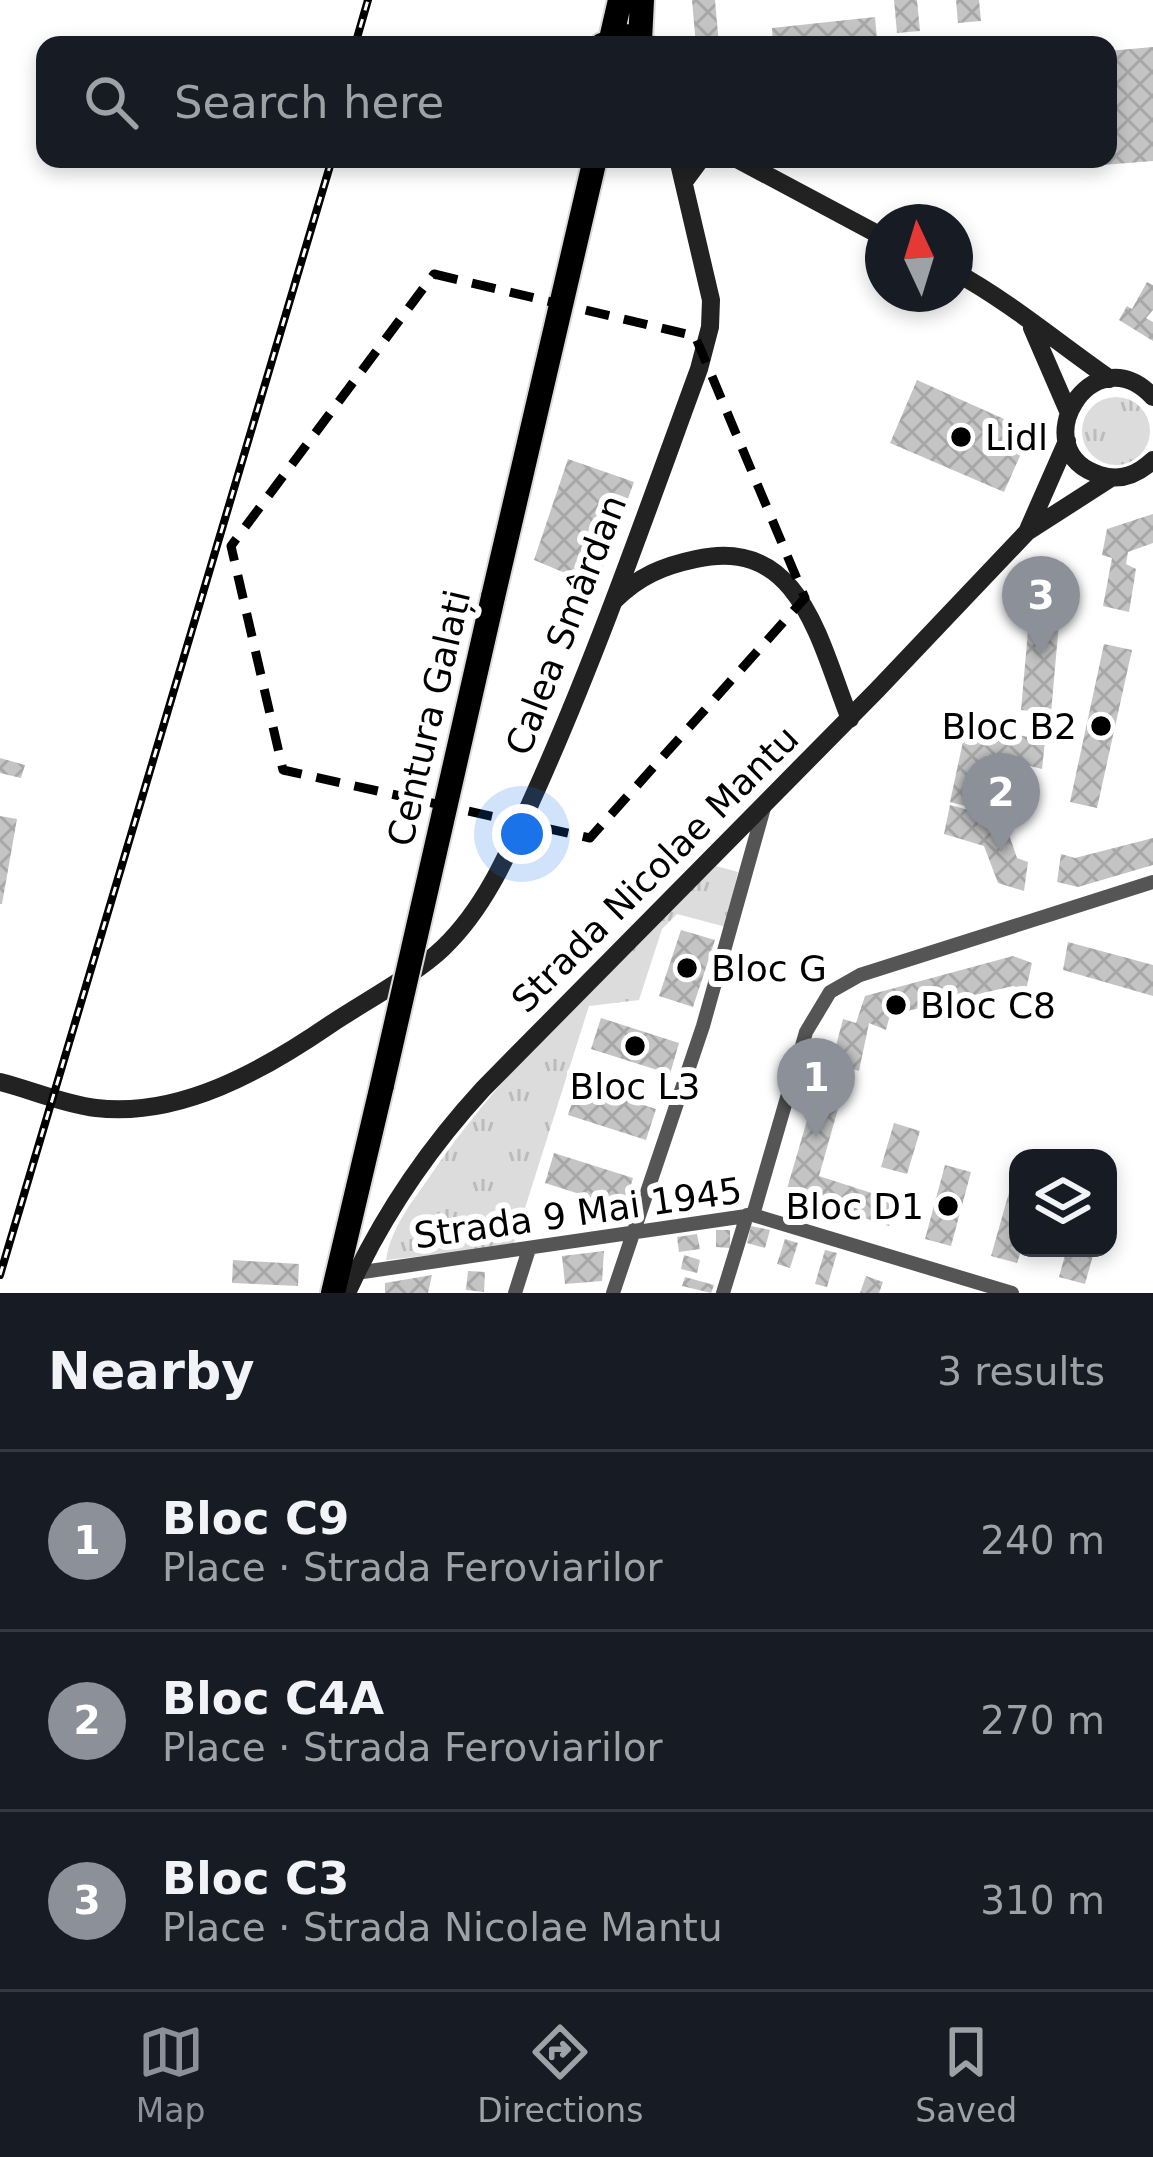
<!DOCTYPE html>
<html lang="en">
<head>
<meta charset="utf-8">
<style>
  body { margin:0; font-family:"DejaVu Sans",sans-serif; background:#20242c; color:#f1f3f6 }
  .controls { position:absolute; right:36px; bottom:36px; display:grid; overflow:hidden; border-radius:24px; box-shadow:0 6px 18px #0003 }
  .controls button { width:108px; height:108px; display:grid; place-items:center; padding:0; border:0; border-bottom:3px solid #363941; background:#171b24; color:#f1f3f6; font:60px sans-serif }
  .compass { position:absolute; left:865px; top:204px; width:108px; height:108px; border-radius:50%; background:#171b24; box-shadow:0 6px 18px #0003; rotate:356deg }
  .you { position:absolute; left:522px; top:834px; width:42px; height:42px; margin:-30px; border:9px solid #fff; border-radius:50%; background:#1a73e8; box-shadow:0 0 0 18px #1a73e833 }
  .badge { display:grid; place-items:center; width:78px; height:78px; border-radius:50%; background:#8c9099; color:#fff; font-size:39px; font-weight:700 }
  .pin { position:absolute; translate:-50% -99px; filter:drop-shadow(0 3px 6px #0008) }
  .pin::after { content:''; position:absolute; top:63px; width:42px; height:36px; background:inherit; clip-path:polygon(0 0,100% 0,50% 100%) }
  .list { margin:0; padding:0; list-style:none }
  h2 { display:flex; justify-content:space-between; align-items:center; height:156px; margin:0; padding:0 48px; font-size:51px }
  h2 small { font-size:39px; font-weight:400; color:#9ea1a6 }
  .list li { display:grid; grid-template-columns:78px 1fr auto; gap:36px; align-items:center; box-sizing:border-box; height:180px; padding:0 48px; border-top:3px solid #363941 }
  .list b { display:block; font-size:45px; white-space:nowrap }
  .list p { margin:0; font-size:39px; white-space:nowrap; color:#9ea1a6 }
  .list em { font-size:39px; font-style:normal; color:#9ea1a6 }
  .icon { flex:none; width:66px; height:66px; fill:none; stroke:currentColor; stroke-width:2; stroke-linecap:round; stroke-linejoin:round }
  .map { position:relative; flex:none; width:1153px; height:1293px; overflow:hidden }
  .search { position:absolute; background:#171b24; box-shadow:0 6px 18px #0003; left:36px; right:36px; top:36px; height:132px; display:flex; align-items:center; gap:30px; box-sizing:border-box; padding:0 42px; border-radius:24px; color:#9ea1a6; font-size:45px }
  .sheet { height:696px; background:#171b24 }
  nav { display:flex; justify-content:space-around; align-items:center; box-sizing:border-box; height:168px; border-top:3px solid #363941; background:#171b24; font-size:33px; color:#9ea1a6 }
  nav a { display:grid; justify-items:center; gap:6px }
  nav .on { color:#8c9099 }
  .map>svg:first-child { display:block }
  .grass { fill:url(#grass-tufts) }
  .building { fill:url(#building-cross-hatch) }
  .lines { fill:none; stroke-linecap:round; stroke-linejoin:round }
  .highway-casing { stroke:#dbdbdb; stroke-width:28 }
  .street { stroke:#555; stroke-width:14 }
  .secondary { stroke:#222; stroke-width:18 }
  .highway { stroke:#000; stroke-width:24 }
  .rail-casing { stroke:#000; stroke-width:8 }
  .rail { stroke:#fff; stroke-width:3; stroke-dasharray:9; stroke-linecap:butt }
  .highway-bridge-casing { stroke:#dbdbdb; stroke-width:28; stroke-linecap:butt }
  .highway-bridge { stroke:#000; stroke-width:24 }
  .marked { fill:none; stroke:#000; stroke-width:9; stroke-dasharray:24 15; stroke-linejoin:round }
  .poi-dot { fill:#000; stroke:#fff; stroke-width:4.5 }
  .labels { text-anchor:middle; dominant-baseline:central; stroke-width:12; stroke-linejoin:round; paint-order:stroke }
  .poi-label { font-size:36px; fill:#000; stroke:#fff; text-anchor:start }
  .street-label { font-size:36px; fill:#000; stroke:#fff }
</style>
</head>
<body>
<div class="map">
<svg width="1153" height="1293" viewBox="0 0 1153 1293">
  <defs>
    <pattern id="grass-tufts" width="24" height="20" patternUnits="userSpaceOnUse" patternTransform="scale(3)"><rect width="24" height="20" fill="#dcdcdc"/><path d="M3 7l-1-3M5 7V3M7 7l1-3M15 17l-1-3M17 17v-4M19 17l1-3" fill="none" stroke="#bbb"/></pattern>
    <pattern id="building-cross-hatch" width="8" height="8" patternUnits="userSpaceOnUse" patternTransform="scale(3)"><rect width="8" height="8" fill="#c4c4c4"/><path d="M0 0l8 8M0 8l8-8" fill="none" stroke="#a7a7a7"/></pattern>
  </defs>
  <rect width="100%" height="100%" fill="#fff"/>
  <path class="grass" d="M1082 431a34 34 0 1 1 68 0a34 34 0 1 1-68 0Z
    M716,866L738,872L726,927L677,914L662,929L639,1000L589,1006L513,1246L386,1260C391,1228 410,1205 428,1179C507,1061 616,965 716,866Z"/>
  <path class="building" d="M692,0H715L719,45H696Z
    M894,0H917L920,31L897,33Z
    M956,0H979L981,21L958,23Z
    M875,17L877,40L836,45H773L772,28Z
    M1153,47V161L1077,167V159H1108V51Z
    M1147,282L1153,285V310L1146,318L1153,322V341L1119,320L1127,306L1132,309Z
    M917,380L1031,431L1004,492L890,443Z
    M568,459L634,482L596,586L534,560Z
    M1153,514V543L1128,552L1126,564L1136,569L1129,612L1103,606L1112,558L1102,555L1107,529Z
    M1031,597L1061,600L1051,713L1021,710Z
    M1104,644L1132,650L1097,808L1070,802Z
    M967,723L1045,741L1042,769L987,755L977,809L950,802Z
    M0,758L25,765L21,778L0,773Z
    M950,805L976,812L975,818L1006,826L1017,858L1028,862L1024,891L998,883L984,846L944,834Z
    M0,816L17,819L2,904H0Z
    M1153,838V865L1078,887L1057,882L1061,854L1075,858Z
    M681,930L715,940L693,1007L659,996Z
    M1068,942L1153,965V996L1063,970Z
    M1013,956L1032,963L1026,990L1013,986L890,1015L886,1030L869,1023L859,1071L832,1061L843,1019L856,1023L865,996Z
    M601,1018L679,1043L670,1074L591,1049Z
    M578,1084L656,1109L646,1140L568,1115Z
    M816,1090L841,1098L819,1176L896,1201L889,1226L786,1192Z
    M894,1123L920,1131L907,1174L881,1167Z
    M554,1153L633,1178L624,1208L545,1183Z
    M945,1165L971,1172L951,1246L925,1239Z
    M1012,1182L1018,1184V1248H1022L1017,1263L991,1256Z
    M751,1226L770,1230L765,1248L747,1243Z
    M716,1230H730V1248L716,1247Z
    M697,1234L700,1249L679,1252L677,1237Z
    M785,1239L798,1243L790,1268L777,1264Z
    M1067,1248H1095L1085,1284L1059,1277Z
    M825,1250L837,1253L827,1287L815,1284Z
    M604,1251L602,1281L565,1284L562,1256Z
    M684,1255L700,1260L697,1273L681,1269Z
    M233,1260L299,1264L298,1286L232,1283Z
    M468,1271L485,1272L484,1292L466,1290Z
    M432,1275L428,1293H385V1283Z
    M866,1276L883,1282L879,1293H860Z
    M685,1277L714,1285L711,1293L682,1286Z"/>
  <g class="lines">
    <defs>
      <path id="highway" d="M611,39L620,0
        M640,41L642,0
        M602,45L626,36L645,45
        M493,597L595,159
        M333,1293L382,1085"/>
    </defs>
    <use href="#highway" class="highway-casing"/>
    <path class="street" d="M753,1215L806,1032L830,992L860,975L1153,882
      M356,1273L753,1215L1012,1293
      M515,1293L529,1249
      M613,1293L703,1026L765,804
      M723,1293L747,1215"/>
    <path class="secondary" d="M737,159L883,237
      M684,182L701,159
      M955,272C1010,302 1058,343 1110,379
      M1032,328L1068,411
      M1153,397C1092,332 1022,451 1100,475C1121,482 1138,474 1153,460
      M1027,532L1067,441
      M615,600C639,576 663,566 696,559C801,535 820,645 850,719
      M0,1082C32,1090 63,1104 96,1108C180,1118 264,1070 331,1024C364,1002 416,974 443,948C490,903 513,841 539,784C599,649 648,508 699,369L710,327L711,300L678,159
      M347,1293C382,1216 426,1151 483,1089L877,690L1027,532L1111,478"/>
    <use href="#highway" class="highway"/>
    <defs>
      <path id="rail" d="M355,45L368,0
        M0,1275L332,159"/>
    </defs>
    <use href="#rail" class="rail-casing"/>
    <use href="#rail" class="rail"/>
    <defs>
      <path id="highway-bridge" d="M382,1085L493,597"/>
    </defs>
    <use href="#highway-bridge" class="highway-bridge-casing"/>
    <use href="#highway-bridge" class="highway-bridge"/>
  </g>
  <path class="marked" d="M434,274L695,336L805,598L590,838L283,770L231,546Z"/>
  <g class="poi-dot">
    <circle cx="961" cy="437" r="12"/>
    <circle cx="1101" cy="726" r="12"/>
    <circle cx="687" cy="968" r="12"/>
    <circle cx="896" cy="1005" r="12"/>
    <circle cx="635" cy="1046" r="12"/>
    <circle cx="948" cy="1206" r="12"/>
  </g>
  <g class="labels">
    <g class="poi-label">
      <text x="985" y="437">Lidl</text>
      <text x="1077" y="726" text-anchor="end">Bloc B2</text>
      <text x="711" y="968">Bloc G</text>
      <text x="920" y="1005">Bloc C8</text>
      <text x="635" y="1086" text-anchor="middle">Bloc L3</text>
      <text x="924" y="1206" text-anchor="end">Bloc D1</text>
    </g>
    <g class="street-label">
      <text transform="translate(566 625) rotate(-69)">Calea Smârdan</text>
      <text transform="translate(429 718) rotate(-77)">Centura Galați</text>
      <text transform="translate(655 869) rotate(-45)">Strada Nicolae Mantu</text>
      <text transform="translate(578 1213) rotate(-8)">Strada 9 Mai 1945</text>
    </g>
  </g>
</svg>
<div class="controls">
<button><svg class="icon" aria-label="layers" viewBox="0 0 24 24"><path d="M12 4l9 5-9 5-9-5zM3 14l9 5 9-5"/></svg></button>
</div>
<svg class="compass" viewBox="-18 -18 36 36"><path d="M0-13l5 13h-10z" fill="#e53935"/><path d="M0 13l5-13h-10z" fill="#9ea1a6"/></svg>
<div class="you"></div>
<div class="pin badge" style="left:816px;top:1137px">1</div>
<div class="pin badge" style="left:1001px;top:852px">2</div>
<div class="pin badge" style="left:1041px;top:655px">3</div>
<div class="search"><svg class="icon" aria-label="search" viewBox="0 0 24 24"><circle cx="10" cy="10" r="6"/><path d="M15 15l6 6"/></svg>Search here</div>
</div>
<section class="sheet">
<h2>Nearby<small>3 results</small></h2>
<ul class="list">
<li><span class="badge">1</span><div><b>Bloc C9</b><p>Place · Strada Feroviarilor</p></div><em>240 m</em></li>
<li><span class="badge">2</span><div><b>Bloc C4A</b><p>Place · Strada Feroviarilor</p></div><em>270 m</em></li>
<li><span class="badge">3</span><div><b>Bloc C3</b><p>Place · Strada Nicolae Mantu</p></div><em>310 m</em></li>
</ul>
</section>
<nav>
<a class="on"><svg class="icon" aria-label="map" viewBox="0 0 24 24"><path d="M3 6l6-2 6 2 6-2v14l-6 2-6-2-6 2zM9 4v14M15 6v14"/></svg>Map</a>
<a><svg class="icon" aria-label="directions" viewBox="0 0 24 24"><path d="M12 3l9 9-9 9-9-9zM9 14v-3h6M13 9l2 2-2 2"/></svg>Directions</a>
<a><svg class="icon" aria-label="saved" viewBox="0 0 24 24"><path d="M7 4h10v16l-5-4-5 4z"/></svg>Saved</a>
</nav>
</body>
</html>
